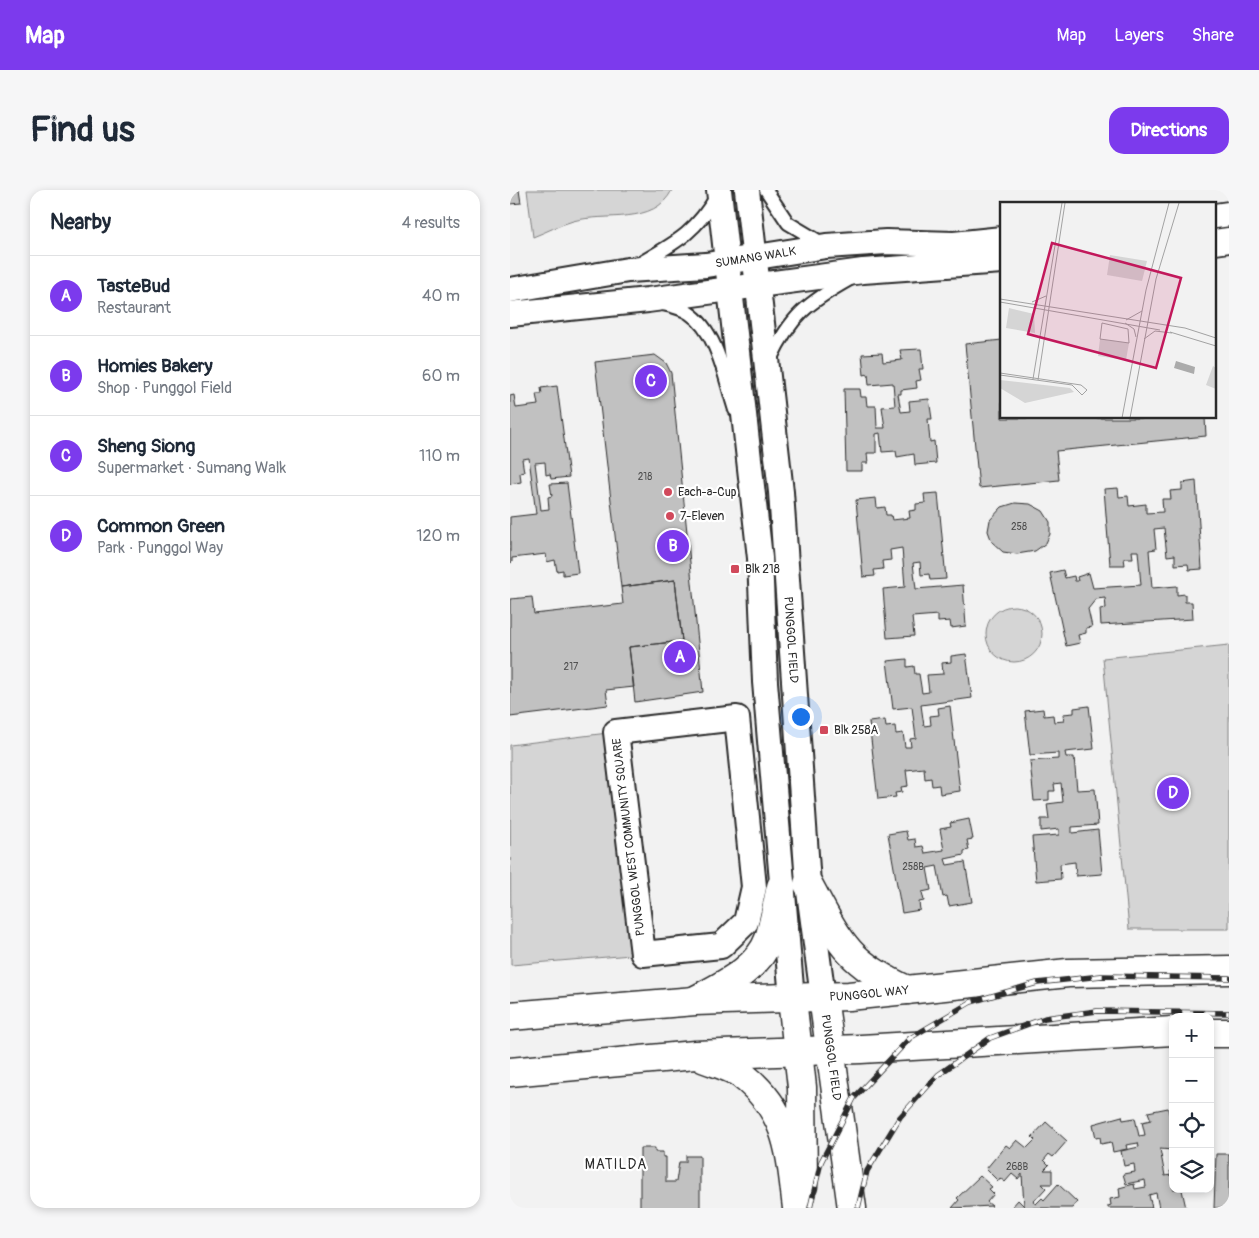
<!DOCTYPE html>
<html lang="en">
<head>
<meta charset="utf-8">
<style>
  body { margin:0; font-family:Pangolin,sans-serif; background:#f6f6f7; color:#1f2937 }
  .controls { position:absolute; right:15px; bottom:15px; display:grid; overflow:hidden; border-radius:10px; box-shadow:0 2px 8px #0003 }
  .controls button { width:45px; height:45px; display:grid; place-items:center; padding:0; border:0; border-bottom:1px solid #e0e1e3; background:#fff; color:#1f2937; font:25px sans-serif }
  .you { position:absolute; left:290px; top:526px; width:18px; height:18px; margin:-12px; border:4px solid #fff; border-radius:50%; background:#1a73e8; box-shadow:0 0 0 8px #1a73e833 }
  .badge { display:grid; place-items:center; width:32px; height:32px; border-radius:50%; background:#7c3aed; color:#fff; font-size:16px; font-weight:700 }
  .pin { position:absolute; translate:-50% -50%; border:2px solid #fff; box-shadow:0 1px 5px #0006 }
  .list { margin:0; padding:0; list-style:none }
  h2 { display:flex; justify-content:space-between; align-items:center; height:65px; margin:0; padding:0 20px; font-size:21px }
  h2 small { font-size:16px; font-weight:400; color:#747a83 }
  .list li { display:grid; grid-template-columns:32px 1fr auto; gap:15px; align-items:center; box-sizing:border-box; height:80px; padding:0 20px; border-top:1px solid #e0e1e3 }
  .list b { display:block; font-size:19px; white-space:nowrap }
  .list p { margin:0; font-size:16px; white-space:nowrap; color:#747a83 }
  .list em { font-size:16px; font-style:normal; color:#747a83 }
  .icon { flex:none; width:28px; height:28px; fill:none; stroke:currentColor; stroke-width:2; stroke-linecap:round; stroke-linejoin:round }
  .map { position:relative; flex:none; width:719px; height:1018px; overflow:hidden; border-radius:15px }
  header { display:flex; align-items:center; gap:30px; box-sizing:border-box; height:70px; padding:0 25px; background:#7c3aed; color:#fff }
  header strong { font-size:24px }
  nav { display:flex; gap:28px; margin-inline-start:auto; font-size:18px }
  .intro { display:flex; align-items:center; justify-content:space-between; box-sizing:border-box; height:120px; padding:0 30px }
  h1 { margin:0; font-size:35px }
  .button { padding:12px 22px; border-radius:15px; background:#7c3aed; color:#fff; font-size:18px; font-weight:700 }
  main { display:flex; gap:30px; padding:0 30px }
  aside { flex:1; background:#fff; border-radius:15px; box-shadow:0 2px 8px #0003 }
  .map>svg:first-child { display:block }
  .green { fill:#d5d5d5; stroke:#808080 }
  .building { fill:#c1c1c1; stroke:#2b2b2b }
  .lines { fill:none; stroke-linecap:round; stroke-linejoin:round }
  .lane-casing { stroke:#2b2b2b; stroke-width:16 }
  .street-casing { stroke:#2b2b2b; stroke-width:28 }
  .secondary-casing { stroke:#2b2b2b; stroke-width:31 }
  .primary-casing { stroke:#2b2b2b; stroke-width:31 }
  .lane { stroke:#fff; stroke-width:12 }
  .street { stroke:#fff; stroke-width:24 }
  .secondary { stroke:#fff; stroke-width:28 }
  .primary { stroke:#fff; stroke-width:28 }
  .rail-casing { stroke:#2b2b2b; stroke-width:5.5 }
  .rail { stroke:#fff; stroke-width:4; stroke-dasharray:11; stroke-linecap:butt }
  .poi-dot { fill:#d1495b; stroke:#fff; stroke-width:2 }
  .labels { text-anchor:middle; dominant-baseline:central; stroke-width:4.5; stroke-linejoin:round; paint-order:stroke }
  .number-label { font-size:10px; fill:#505050 }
  .street-label { font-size:12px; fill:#2b2b2b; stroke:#fff }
  .poi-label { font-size:12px; fill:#2b2b2b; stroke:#fff; text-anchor:start }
  .neighbourhood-label { font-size:14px; letter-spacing:1px; fill:#2b2b2b; stroke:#fff }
  .inset-road { fill:none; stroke:#a2a2a2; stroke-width:1 }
  .view { fill:#c2185b; fill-opacity:0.15; stroke:#c2185b; stroke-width:2.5 }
  .inset-edge { fill:none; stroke:#2b2b2b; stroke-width:2.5 }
</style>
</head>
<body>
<header>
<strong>Map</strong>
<nav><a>Map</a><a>Layers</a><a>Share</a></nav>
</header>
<div class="intro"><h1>Find us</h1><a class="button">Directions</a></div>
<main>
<aside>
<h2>Nearby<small>4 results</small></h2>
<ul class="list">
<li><span class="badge">A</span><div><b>TasteBud</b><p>Restaurant</p></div><em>40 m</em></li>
<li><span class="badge">B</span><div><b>Homies Bakery</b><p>Shop · Punggol Field</p></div><em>60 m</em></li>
<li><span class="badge">C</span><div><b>Sheng Siong</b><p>Supermarket · Sumang Walk</p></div><em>110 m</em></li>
<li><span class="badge">D</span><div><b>Common Green</b><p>Park · Punggol Way</p></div><em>120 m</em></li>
</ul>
</aside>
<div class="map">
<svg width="719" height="1018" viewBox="0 0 719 1018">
  <rect width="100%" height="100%" fill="#f2f2f2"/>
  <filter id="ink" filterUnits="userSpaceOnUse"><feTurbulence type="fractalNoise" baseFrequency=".02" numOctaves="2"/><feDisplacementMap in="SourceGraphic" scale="10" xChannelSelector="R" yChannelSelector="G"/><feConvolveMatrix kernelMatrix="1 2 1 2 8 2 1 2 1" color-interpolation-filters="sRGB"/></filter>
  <g filter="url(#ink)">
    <path class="green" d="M17,0H162C144,36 96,22 63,31C49,35 36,42 23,47Z
      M476 444a28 28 0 1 1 56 0a28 28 0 1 1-56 0Z
      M719,455V739H619L593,468Z
      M106,542L133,764L1,775L0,555Z"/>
    <path class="building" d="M0,0H9L11,13L0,14Z
      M492,150V228H695L696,246L546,261L549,290L469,298L455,154Z
      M411,159L413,179H409L411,190L406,191L407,198L391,200V204H388L391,222L400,221L399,211L419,209L422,229H418L420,252L424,251L426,273L405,275L404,264L387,267L386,261L372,262L370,243L366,244V263H357L358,273H352V281H336L334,199H350L351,207H356L357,216H366L367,238H375L372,217L385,216L383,193L359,195L358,184L354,185L352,164L372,163L373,172L392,170L390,160Z
      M145,165L156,173L161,183L193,502L125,512L119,457L172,451L165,390L111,397L85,172Z
      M47,196L59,287L41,289L40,284L36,285L35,272L25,273L31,320L39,319L38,307L42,306L40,294L57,293L68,383L53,385V380L47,381L45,370L37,372L36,364L2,368V372L0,373V327L26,324L19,268L12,269L14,282L10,283L11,292L0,294V206L4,205L6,218L28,215L26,204H32L31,198Z
      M686,291L692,379L679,380L678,374L665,375V365L657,366L654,338L644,339L646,359L639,360L642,398L667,396V405L675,404V412H682L683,429L591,435L590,419L596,418L595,408L586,409L578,419L582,437L576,438V443L568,445L570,453L556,456L540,383L553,380L555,388L564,386L565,391H568L567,387L579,383L583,398L631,395L628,361H622L623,368H614L615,375H600L594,299L608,298L609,307L618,306L619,316L636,314V323L653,322L652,309H661L660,301L672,300V293Z
      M428,303L436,389L420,390L419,384L411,385L410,372L403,373L406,399L453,395L456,436L441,438L440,431L428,432V425L402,427L404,446L377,448L373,399L395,397L392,358L380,360L381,370L372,371L373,379L364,380L365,386L353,387L346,310L366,308L367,318L375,317L376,325H381L382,330L400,328L399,321L406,320V314L415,313L414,304Z
      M505,313L520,314L533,321L540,332V344L536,353L525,361L507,364L493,362L482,352L478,341L480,330L492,317Z
      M165,390L172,451L119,457L124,497L96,500L98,515L0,527V409L22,407L24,424L113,414L111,397Z
      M456,464L462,508L411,515L414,536L421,535L420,526L429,525L428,518L440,516L450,601L430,604L429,595L422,596L421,588L415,589L414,578L396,580L398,596L391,597L392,602L385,603L386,607L368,609L359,532L375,530L376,537L385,536L386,544L393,543L395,557H401L400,549L406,548L402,517L383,519L377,471L397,469V477L404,476L405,484H409L412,503L419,502L417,485L433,484L432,473L441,472V466Z
      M579,516L584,559L555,562L556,567H564L567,600L585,599L588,635L562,637V643L588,640L592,684L566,686L565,672L550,674L551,689L526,691L522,647L549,645V639L531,641V629H539L537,614L553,612L551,593L544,594L545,601H539V610L524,611L520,571L548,569V563L520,565L515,521L533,519L534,526L543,525L544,532L554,531L553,524L564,523V518Z
      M459,629L463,649L457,650L459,660L454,661V665L435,669L437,675L455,672L462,712L439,716L437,706L433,707L427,676L417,678L421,700L412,702L414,711L409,712L410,720L392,723L378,644L396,641L398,650L405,649L406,657L413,656L415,663L434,660L430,639L441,637L440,633Z
      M658,918L663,940V960L650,959L655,986L661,985L660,981H663V999H675L672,1000L676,1018H649L646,1003L639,1005L642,1018H598V1016L601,1015L600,1009L610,1007L609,998L624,994L625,999L636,997L635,990L616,994L613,984L625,982L624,974L614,976L611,961L629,957L628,953L616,955L617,959L603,962L601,952L591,954L590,947L586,948L583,934L612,926L613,930L625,928L629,946L635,945L632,932L641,930L638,922Z
      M536,932L557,951L543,967L539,964L534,970L539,975L534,980H542V994H532L536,998L523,1012L526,1014L532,1008L534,1010L548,994L567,1012L562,1018H501L508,1010L514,1016L512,984L508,989L502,984L495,992L490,988L488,991L476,979L496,955L500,958L507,950L517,958L525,950L522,947Z
      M130,958H145V962H153V967H156V992H166L169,972H176V966H190V1018H130Z
      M706,964H719V1018H704Z
      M470,986L482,997L479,999L484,1004L477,1012L482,1016L442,1018L449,1010L447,1008Z"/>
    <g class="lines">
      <defs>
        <path id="lane" d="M256,0L278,33L315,55
          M127,75C165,53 185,44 208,4
          M153,114C162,116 172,118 179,123C208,142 215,190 225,220
          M260,170C280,126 299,112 340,89"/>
        <g id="street">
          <path d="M209,0L250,368L255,492L282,809"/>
          <path id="s1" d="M237,0L271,302L298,694L313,807"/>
          <path d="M705,26L719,24"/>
          <path d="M705,52L719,50"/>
          <path id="s2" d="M0,100L118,80L196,75L316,56L376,52L444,54L492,49"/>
          <path d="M0,124L138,110L353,81L492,71"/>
          <path d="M227,528L244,697L236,732L211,756L133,764L106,542Z"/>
        </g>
        <g id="secondary">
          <path id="s3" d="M313,807L342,1018"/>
          <path d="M282,809L292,897L293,996"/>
        </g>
        <g id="primary">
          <path d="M298,694C329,751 336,772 397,800"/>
          <path d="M186,810C212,795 248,780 259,749C264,733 267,714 271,697"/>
          <path id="s4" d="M0,826L185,811L339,806L558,783L719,780"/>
          <path d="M700,843H719"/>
          <path d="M193,868C205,873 222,877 232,885C280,923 280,962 287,1018"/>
          <path d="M0,882L185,865L351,859L663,841"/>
        </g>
      </defs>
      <use href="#lane" class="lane-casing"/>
      <use href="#street" class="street-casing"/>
      <use href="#secondary" class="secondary-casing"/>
      <use href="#primary" class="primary-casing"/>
      <use href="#lane" class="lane"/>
      <use href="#street" class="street"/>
      <use href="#secondary" class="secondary"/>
      <use href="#primary" class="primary"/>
      <defs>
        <path id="rail" d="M300,1018L311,972L344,908L400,848L461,812L527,793L591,786L719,788
          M348,1018L357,981L390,927L428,885L480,848L535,828L587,821L719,823"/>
      </defs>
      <use href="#rail" class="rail-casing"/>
      <use href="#rail" class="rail"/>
    </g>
  </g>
  <g class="poi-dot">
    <circle cx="158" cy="302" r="5"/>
    <circle cx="160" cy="326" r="5"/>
    <rect x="220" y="374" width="10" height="10" rx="2.5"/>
    <rect x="309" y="535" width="10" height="10" rx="2.5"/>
  </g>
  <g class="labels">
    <g class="number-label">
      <text x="135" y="287">218</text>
      <text x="509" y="337">258</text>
      <text x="61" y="477">217</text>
      <text x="403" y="677">258B</text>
      <text x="507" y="977">268B</text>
    </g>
    <g class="street-label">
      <text stroke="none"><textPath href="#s2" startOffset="248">SUMANG WALK</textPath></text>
      <text stroke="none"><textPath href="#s1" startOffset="452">PUNGGOL FIELD</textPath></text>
      <text transform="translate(119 647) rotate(-97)">PUNGGOL WEST COMMUNITY SQUARE</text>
      <text stroke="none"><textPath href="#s4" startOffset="360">PUNGGOL WAY</textPath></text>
      <text stroke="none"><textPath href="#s3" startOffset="61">PUNGGOL FIELD</textPath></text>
    </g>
    <g class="poi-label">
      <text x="168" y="302">Each-a-Cup</text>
      <text x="170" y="326">7-Eleven</text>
      <text x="235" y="379">Blk 218</text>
      <text x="324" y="540">Blk 258A</text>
    </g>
    <g class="neighbourhood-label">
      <text x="106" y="974">MATILDA</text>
    </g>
  </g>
  <g transform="translate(490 12)">
    <rect width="216" height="216" fill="#f2f2f2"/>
    <path d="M110,53L147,59L142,79L107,73ZM9,106L34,112L35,131L6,126ZM100,137L129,141L126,158L98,154ZM213,164L216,166V187L206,183ZM0,178L70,186L74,190L25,201L0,186Z" fill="#d5d5d5"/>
    <path d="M176,159L195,165L194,172L174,166Z" fill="#ababab"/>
    <path class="inset-road" d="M0,97L185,126L216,136M0,100L160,128M32,100L46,94M126,118L142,109M102,121L128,127L129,141L100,137ZM125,121L134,127L136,135M170,130L216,144M144,137L155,129L172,131M0,171L81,183L87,188L82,193L72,183L0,173M33,177L62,1M38,178L65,1M122,216L146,88L169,1M130,216L156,77L179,1"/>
    <path class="view" d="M52,41L181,76L156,166L28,132Z"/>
    <rect width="216" height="216" class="inset-edge"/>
  </g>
</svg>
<div class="controls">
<button>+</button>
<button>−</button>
<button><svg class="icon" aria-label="locate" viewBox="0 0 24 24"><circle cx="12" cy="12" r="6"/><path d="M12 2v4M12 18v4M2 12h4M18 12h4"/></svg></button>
<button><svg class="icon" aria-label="layers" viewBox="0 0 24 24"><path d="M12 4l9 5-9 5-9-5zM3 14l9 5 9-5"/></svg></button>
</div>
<div class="you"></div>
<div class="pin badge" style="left:170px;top:467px">A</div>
<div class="pin badge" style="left:163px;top:356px">B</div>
<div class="pin badge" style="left:141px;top:191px">C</div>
<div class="pin badge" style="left:663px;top:603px">D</div>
</div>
</main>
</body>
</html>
